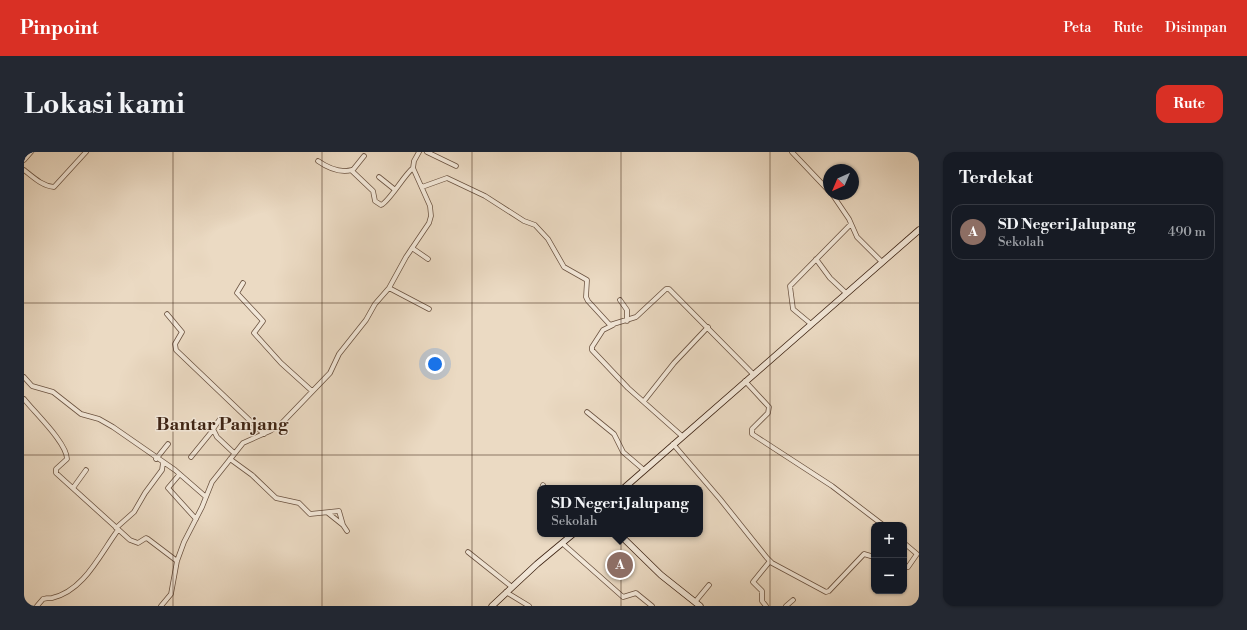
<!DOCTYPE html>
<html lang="id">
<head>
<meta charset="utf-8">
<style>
  body { margin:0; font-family:"Libre Bodoni",serif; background:#242831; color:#f1f3f6 }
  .controls { position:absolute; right:12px; bottom:12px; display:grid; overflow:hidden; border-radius:8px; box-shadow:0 1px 3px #0004 }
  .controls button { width:36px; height:36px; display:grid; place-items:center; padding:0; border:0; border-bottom:1px solid #363941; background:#171b24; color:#f1f3f6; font:20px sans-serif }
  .compass { position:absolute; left:799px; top:12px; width:36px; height:36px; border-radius:50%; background:#171b24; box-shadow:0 1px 3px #0004; rotate:224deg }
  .you { position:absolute; left:411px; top:212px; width:14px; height:14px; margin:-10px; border:3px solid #fff; border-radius:50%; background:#1a73e8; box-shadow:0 0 0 6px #1a73e833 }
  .badge { display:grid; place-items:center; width:26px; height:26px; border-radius:50%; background:#d93025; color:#fff; font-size:13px; font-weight:700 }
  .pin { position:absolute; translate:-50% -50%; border:2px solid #fff; box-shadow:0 1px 4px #0006 }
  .popup { position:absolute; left:513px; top:333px; width:166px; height:52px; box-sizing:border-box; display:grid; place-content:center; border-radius:8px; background:#171b24; filter:drop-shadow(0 1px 3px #0005); font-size:13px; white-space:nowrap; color:#9ea1a6 }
  .popup b { font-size:15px; color:#f1f3f6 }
  .popup::after { content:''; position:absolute; left:50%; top:100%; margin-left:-8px; border:8px solid transparent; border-top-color:#171b24 }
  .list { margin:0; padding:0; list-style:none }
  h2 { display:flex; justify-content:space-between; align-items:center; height:52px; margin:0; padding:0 16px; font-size:17px }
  h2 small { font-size:13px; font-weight:400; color:#9ea1a6 }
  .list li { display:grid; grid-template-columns:26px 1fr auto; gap:12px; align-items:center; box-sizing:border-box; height:56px; margin:0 8px 8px; padding:0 8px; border:1px solid #363941; border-radius:12px }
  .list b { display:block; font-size:15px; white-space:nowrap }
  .list p { margin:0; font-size:13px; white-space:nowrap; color:#9ea1a6 }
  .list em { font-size:13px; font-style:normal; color:#9ea1a6 }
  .map { position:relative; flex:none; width:895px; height:454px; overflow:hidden; border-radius:12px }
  header { display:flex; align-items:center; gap:24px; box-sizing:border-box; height:56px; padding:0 20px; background:#d93025; color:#fff }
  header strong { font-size:19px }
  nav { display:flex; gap:22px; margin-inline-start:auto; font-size:14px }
  .intro { display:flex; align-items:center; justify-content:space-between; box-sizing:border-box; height:96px; padding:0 24px }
  h1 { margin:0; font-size:28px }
  .button { padding:10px 18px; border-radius:12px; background:#d93025; color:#fff; font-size:14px; font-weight:700 }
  main { display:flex; gap:24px; padding:0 24px }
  aside { flex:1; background:#171b24; border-radius:12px; box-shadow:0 1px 3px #0004 }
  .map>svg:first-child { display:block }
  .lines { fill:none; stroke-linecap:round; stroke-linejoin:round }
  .street-casing { stroke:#6a5240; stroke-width:5.5 }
  .secondary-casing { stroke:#3f2515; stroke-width:7 }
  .street { stroke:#f2e7d8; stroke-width:4 }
  .secondary { stroke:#f2e7d8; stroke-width:5.5 }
  .grid { fill:none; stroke:#3f2515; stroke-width:1; stroke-opacity:0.55 }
  .labels { text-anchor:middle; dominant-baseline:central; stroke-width:3; stroke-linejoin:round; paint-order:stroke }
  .quarter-label { font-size:18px; font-weight:bold; fill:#3f2515; stroke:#f2e7d8 }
</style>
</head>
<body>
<header>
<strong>Pinpoint</strong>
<nav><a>Peta</a><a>Rute</a><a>Disimpan</a></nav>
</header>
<div class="intro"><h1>Lokasi kami</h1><a class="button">Rute</a></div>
<main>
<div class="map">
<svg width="895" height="454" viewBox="0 0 895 454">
  <rect width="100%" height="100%" fill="#ebdac3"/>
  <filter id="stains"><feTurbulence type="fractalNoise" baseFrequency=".005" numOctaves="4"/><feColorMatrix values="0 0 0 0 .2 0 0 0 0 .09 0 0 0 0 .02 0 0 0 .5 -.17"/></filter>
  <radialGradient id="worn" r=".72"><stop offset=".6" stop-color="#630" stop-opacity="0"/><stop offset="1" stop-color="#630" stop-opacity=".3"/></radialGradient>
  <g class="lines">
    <defs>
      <path id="street" d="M403,0L432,14
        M768,0L805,39
        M340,4L328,19L349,39L351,49L357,53C365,50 380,23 389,16
        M0,8L7,0
        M294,9C304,16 316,21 328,18
        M0,18C9,25 18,34 30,35L62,0
        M355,25L370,37
        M398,35L423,26L461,44L500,69L511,73L524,87L540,115L563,128L562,145L564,149L586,173L612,165L642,137H645L729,222
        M808,42L825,67L833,85L858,110
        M388,96L404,107
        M792,107L806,126L822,141
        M219,131L213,141L239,169L230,181L257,211L288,239
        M365,136L405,157
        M596,148L603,158V169
        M143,162L158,180L151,192L152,198L240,282
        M787,172L769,157L766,134L827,72
        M589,173L579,178L568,195V198L604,236L658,284
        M0,225L8,234L29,240L57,262L75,267L89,275L151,318L182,345
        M721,229L745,255L744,261L728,277V282L808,334L859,373
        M0,247C11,261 43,291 43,307L32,317V321L106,388L114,391L122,386L124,387L153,409
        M620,249L650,211L684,175
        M563,260L590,282L599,300L620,318
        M196,267L189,277L193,285L210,301
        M649,292L696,347L743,406L748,411L802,440L805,439L840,402L850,405
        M167,305L189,278
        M132,307L144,292
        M206,307L228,323L252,346L275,351L286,362L315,359L319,373L323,379
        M155,323L144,336L172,367
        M49,336L62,318
        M518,336L519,333
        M304,361L319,373
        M92,376L110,360L121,341L138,318L139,311
        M538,391L599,445L612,441L628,454
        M880,391L893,402L884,415L880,414
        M444,400L488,435
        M482,440L505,454
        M671,450L685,433
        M0,451L3,454
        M13,454L19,447C22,446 25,446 28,446C60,439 76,402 94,378
        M137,454L147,442L153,409L160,390L178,355L188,330L219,291L246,279L257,272L306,221L315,202L342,168L351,152L365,136L382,105L405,71L407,64L406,54L389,16L390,9L395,0
        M742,454L738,449V439L729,430L746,409
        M762,454L769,448"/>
      <path id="secondary" d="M600,336L895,78
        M595,382L637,423L676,454
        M468,454L513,412L549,382"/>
    </defs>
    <use href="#street" class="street-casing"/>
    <use href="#secondary" class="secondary-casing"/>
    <use href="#street" class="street"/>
    <use href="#secondary" class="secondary"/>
  </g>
  <path class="grid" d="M149,0V454M298,0V454M448,0V454M597,0V454M746,0V454M0,151H895M0,303H895"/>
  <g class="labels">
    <g class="quarter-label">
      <text x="198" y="272">Bantar Panjang</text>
    </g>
  </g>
  <rect width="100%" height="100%" filter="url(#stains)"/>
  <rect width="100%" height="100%" fill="url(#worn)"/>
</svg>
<div class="controls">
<button>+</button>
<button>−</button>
</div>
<svg class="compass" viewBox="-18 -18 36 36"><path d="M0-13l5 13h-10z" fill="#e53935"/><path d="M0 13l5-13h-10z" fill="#9ea1a6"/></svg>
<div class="you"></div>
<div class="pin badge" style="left:596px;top:413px;background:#8d6e63">A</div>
<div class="popup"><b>SD Negeri Jalupang</b>Sekolah</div>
</div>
<aside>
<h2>Terdekat<small></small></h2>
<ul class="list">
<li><span class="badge" style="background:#8d6e63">A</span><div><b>SD Negeri Jalupang</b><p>Sekolah</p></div><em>490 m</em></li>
</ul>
</aside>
</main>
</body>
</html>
